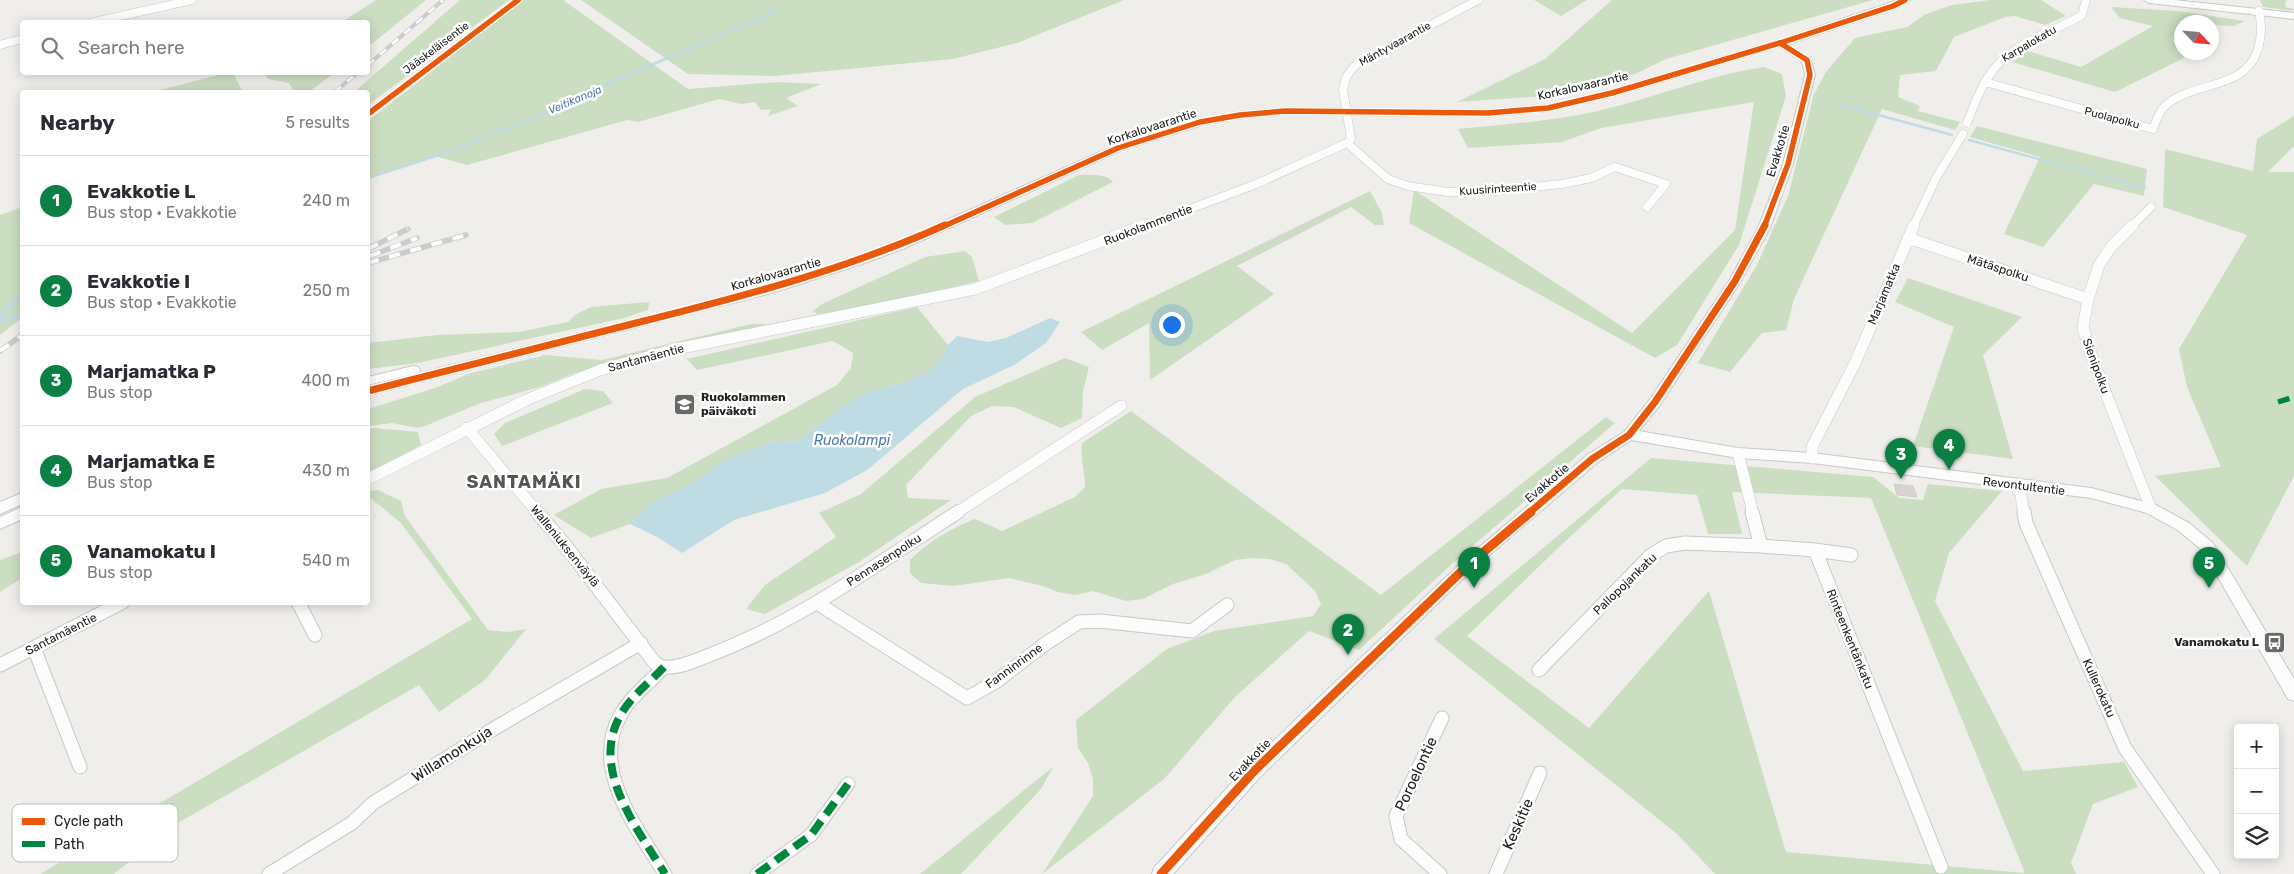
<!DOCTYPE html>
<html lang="en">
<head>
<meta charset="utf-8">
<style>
  body { margin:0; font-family:Rubik,sans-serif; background:#f2f2f3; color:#2b2b33 }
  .controls { position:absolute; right:15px; bottom:15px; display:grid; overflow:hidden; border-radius:5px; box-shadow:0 2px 12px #0003 }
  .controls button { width:45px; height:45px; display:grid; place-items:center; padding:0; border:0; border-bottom:1px solid #e1e1e2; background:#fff; color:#2b2b33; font:25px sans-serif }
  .compass { position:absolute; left:2174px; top:15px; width:45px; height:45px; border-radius:50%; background:#fff; box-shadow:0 2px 12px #0003; rotate:116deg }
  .you { position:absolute; left:1171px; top:324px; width:18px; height:18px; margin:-12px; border:4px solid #fff; border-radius:50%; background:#1a73e8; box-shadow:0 0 0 8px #1a73e833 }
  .badge { display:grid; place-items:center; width:32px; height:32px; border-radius:50%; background:#0b8043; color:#fff; font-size:16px; font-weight:700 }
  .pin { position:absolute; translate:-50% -41px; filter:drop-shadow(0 1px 2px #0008) }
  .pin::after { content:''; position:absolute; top:26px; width:18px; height:15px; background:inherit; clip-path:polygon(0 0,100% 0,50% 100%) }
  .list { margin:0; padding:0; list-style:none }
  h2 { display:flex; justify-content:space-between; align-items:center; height:65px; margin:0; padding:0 20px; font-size:21px }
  h2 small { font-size:16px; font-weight:400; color:#7c7c81 }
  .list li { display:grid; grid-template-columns:32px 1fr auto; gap:15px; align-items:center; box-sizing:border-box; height:90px; padding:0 20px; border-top:1px solid #e1e1e2 }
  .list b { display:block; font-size:19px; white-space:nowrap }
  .list p { margin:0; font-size:16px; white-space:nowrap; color:#7c7c81 }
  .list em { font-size:16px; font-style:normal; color:#7c7c81 }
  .icon { flex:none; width:28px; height:28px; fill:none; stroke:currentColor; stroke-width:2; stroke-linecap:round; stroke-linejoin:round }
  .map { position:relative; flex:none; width:2294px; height:874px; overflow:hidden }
  .search { position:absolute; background:#fff; box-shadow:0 2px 12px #0003; left:20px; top:20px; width:350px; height:55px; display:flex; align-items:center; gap:12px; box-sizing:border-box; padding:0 18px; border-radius:5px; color:#7c7c81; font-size:19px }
  .panel { position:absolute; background:#fff; box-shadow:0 2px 12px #0003; left:20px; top:90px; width:350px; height:515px; border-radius:5px }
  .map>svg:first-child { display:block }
  .forest { fill:#cbdec1; fill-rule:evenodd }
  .water { fill:#bfdbe3 }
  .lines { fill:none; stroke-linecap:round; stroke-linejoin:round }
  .stream-far1 { stroke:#bfdbe3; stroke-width:2.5 }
  .stream { stroke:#bfdbe3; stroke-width:4 }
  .building { fill:#d7d4d2; stroke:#d3d0cc }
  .minor-far2-casing { stroke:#c9c8c7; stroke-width:9 }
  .minor-far1-casing { stroke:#c9c8c7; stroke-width:12 }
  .minor-casing { stroke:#c9c8c7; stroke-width:15 }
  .tertiary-casing { stroke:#c9c8c7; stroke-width:2 }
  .minor-far2 { stroke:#fdfcfc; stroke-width:8 }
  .minor-far1 { stroke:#fdfcfc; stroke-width:11 }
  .minor { stroke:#fdfcfc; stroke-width:13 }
  .tertiary { fill:#fdfcfc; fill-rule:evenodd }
  .rail-far1-casing { stroke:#ccc; stroke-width:4 }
  .rail-casing { stroke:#ccc; stroke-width:5.5 }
  .rail-far1 { stroke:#fff; stroke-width:2.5; stroke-dasharray:8; stroke-linecap:butt }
  .rail { stroke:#fff; stroke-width:4; stroke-dasharray:11; stroke-linecap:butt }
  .quiet-far1 { stroke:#00873e; stroke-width:5.5; stroke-dasharray:12 5.5; stroke-linecap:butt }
  .quiet { stroke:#00873e; stroke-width:8; stroke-dasharray:15 8; stroke-linecap:butt }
  .cycleway-far2-casing { stroke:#fff; stroke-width:8 }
  .cycleway-far1-casing { stroke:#fff; stroke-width:10 }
  .cycleway-casing { stroke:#fff; stroke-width:12 }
  .cycleway-far2 { stroke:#e8590c; stroke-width:5.5 }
  .cycleway-far1 { stroke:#e8590c; stroke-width:7 }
  .cycleway { stroke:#e8590c; stroke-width:9 }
  .labels { text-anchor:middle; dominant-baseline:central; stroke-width:5; stroke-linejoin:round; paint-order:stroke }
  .far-street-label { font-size:11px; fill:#222; stroke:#fff }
  .far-water-label { font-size:11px; font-style:italic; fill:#4a7aab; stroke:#fff }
  .street-label { font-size:12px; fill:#222; stroke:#fff }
  .poi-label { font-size:12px; font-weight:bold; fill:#222; stroke:#fff; text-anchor:start }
  .water-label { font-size:14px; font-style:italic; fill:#4a7aab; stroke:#fff }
  .near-street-label { font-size:15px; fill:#222; stroke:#fff }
  .district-label { font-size:18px; font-weight:bold; letter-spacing:1px; fill:#555; stroke:#fff }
  .key { fill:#fff; stroke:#bdbdbd; stroke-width:1 }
  .key-label { font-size:14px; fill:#222 }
</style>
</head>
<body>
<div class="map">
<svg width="2294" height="874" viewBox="0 0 2294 874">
  <rect width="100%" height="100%" fill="#f0eeeb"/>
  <path class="forest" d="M376,0H426L368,47V22H342Z
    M460,0H509L368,105V92H354Z
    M524,0H563L688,89L778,82L821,84L786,98L798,106L768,116L771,109L761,110L755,102L741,104L719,99L638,122L627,120L467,165L435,156L368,178V121Z
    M581,0H1124L1017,43L953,59L775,76L688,74Z
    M1534,0H1587L1561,16Z
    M1612,0H1873L1666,59L1635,74L1544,96L1457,102L1545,59Z
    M1990,0H2041L2066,16L2045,25L2015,16L2005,17L1954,37L1936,71L1900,75L1898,97L1920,106L1918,111L1960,122L1955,130L1882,109L1794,299L1786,330L1762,333L1730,372L1698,363L1757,265L1788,196L1814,94L1826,72L1855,38L1907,27L1924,15L1952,5Z
    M2260,0H2286L2285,7L2294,9L2293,11L2263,7Z
    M2111,7L2177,11L2245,21L2234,26L2212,25V22H2182V52L2187,53L2182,59L2115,92L2012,62L2028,51L2081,67L2153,26L2120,18Z
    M1764,67L1782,74L1786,96L1739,245L1677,345L1655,358L1409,223L1414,190L1632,333L1735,230L1754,102L1601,128L1562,142L1468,148L1458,129C1507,124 1558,121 1606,109C1659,96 1710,75 1764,67Z
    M230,72L233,73L243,92H152Z
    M264,73H334L309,92H294L289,83L269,79Z
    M2294,116V146L2268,172H2294V476L2247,566L2155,476L2221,467L2187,387L2179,349L2247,235L2163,207L2165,149L2253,171L2257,139Z
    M1977,126L2147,169L2144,196L2094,184L2043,247L2004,234L2040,157L1970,137Z
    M1079,175C1090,175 1106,173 1113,182L1032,223L1005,225L994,217Z
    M1370,191L1382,213L1384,225H1375L1351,207L1237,266L1274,294L1150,380L1149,323L1102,350L1081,332Z
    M22,207V318L0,335V215Z
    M965,251L972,257L979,281L856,309L817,314L813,311L822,304L925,257Z
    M1908,278L2022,317L1983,355L2013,459L1913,446L1954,327L1895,302Z
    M649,302L648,310L624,318L418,363L368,369V343L437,335L519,332L568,322L575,315L591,307Z
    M917,307L948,345L942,358L930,371L902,383L864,393L835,412L800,440L770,443L729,458L689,485L653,502L630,524L591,538L554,515L601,489L667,478L837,385L851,368L853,353L833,341L697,370L687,359Z
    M751,324H765L761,327L650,353L575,373L540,387L481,403L425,426L417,428L392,423L368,426V409L435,388L471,373L546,355L602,360Z
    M1065,358L1089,367L1083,391L1082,418L1061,428L1014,407L992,406L971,416L906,485L908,498L951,500L859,562L765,614L746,609L765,585L836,537L819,513L861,494L975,397Z
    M585,389L603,391L613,403L502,446L494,434L505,423Z
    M1131,411L1381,595L1606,417L1615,423L1453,563L1359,650L1309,631L1236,696L1164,779L1042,874L1093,796V779L1088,763L1078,748L1076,720L1167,649L1214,631L1313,616L1321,604L1315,591L1286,564L1270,559L1252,558L1235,560L1206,574L1173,584L1143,599L1126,601L1093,591L1075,595L1058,592L1043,586L1009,578L954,586L921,583L910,573V560C929,541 950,529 975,519L1002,531L1075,497L1085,487C1085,472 1080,457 1082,443Z
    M373,428L418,432L421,445L368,473V429Z
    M1651,458L1873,477L1899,498L1923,500L1928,484L2002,491L1949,553L1935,601L2023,771L2124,762L2138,787L2093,804L2071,863L2076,874H1715L1677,834L1434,639ZM1622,489L1697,495L1708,534H1742L1732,492L1871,498L2025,873L1786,852L1709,591L1589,728L1467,636L1558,548Z
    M378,490L401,501L405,516L488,630L508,632L526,629L485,680L439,712L419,685L176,824L114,874H40L472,619L401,523L368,496V491Z
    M22,552V578L0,592V560Z
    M1053,767L1041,789L961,874H920Z"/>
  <path class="water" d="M1050,318L1060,322L1046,343L1014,365L963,389L867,470L825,493L734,520L682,553L657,537L630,524L653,502L689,485L729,458L770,443L800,440L835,412L864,393L902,383L930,371L942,358L948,345L957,336L988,342L1006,338Z"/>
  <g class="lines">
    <path class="stream-far1" d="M1838,104L1952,135
      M1969,140L2145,188
      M368,178L445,153L581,99L603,86L778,10"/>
    <path class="stream" d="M0,318L22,294
      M0,321L22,316"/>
  </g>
  <path class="building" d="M1894,484L1913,486L1917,497L1897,495Z"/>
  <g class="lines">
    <defs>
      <path id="minor-far2" d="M1478,0L1357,64C1349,72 1344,78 1343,90L1351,139L1347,143L1388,179L1408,186L1448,192L1494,191L1562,184L1591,178L1615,167L1666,184L1647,207
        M94,22L192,0
        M0,45L22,39
        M1985,82L2153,129C2156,121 2159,111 2166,105C2194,81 2246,90 2258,49C2262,36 2262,24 2259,11
        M1967,123C1985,76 1994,58 2041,35C2054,29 2069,23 2082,15L2086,0
        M1142,227L1256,184L1347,143
        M1913,227L1936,178L1963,134
        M2131,227L2151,207"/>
      <path id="minor-far1" d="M2133,225L2111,247L2099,265L2088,299L2083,328L2094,363L2151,509
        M1908,238L2088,299
        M467,428L538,513
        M1738,453L1753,513
        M1812,458V447L1856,361L1914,225
        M368,479L526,400L600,370L676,349L975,289L1145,225
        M2019,485L2024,513
        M956,513L1121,406"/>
      <path id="minor" d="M537,512L565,545L651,658C654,662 657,666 663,667C677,669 694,661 707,656C798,622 877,564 958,512
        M1752,512L1761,546L1815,550L1941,867
        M2024,512L2026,523L2125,748L2213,874
        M1815,550L1851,555
        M298,602L315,635
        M817,603L967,698L997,681L1045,644L1079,622L1100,621L1192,631L1227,605
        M34,648L80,767
        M0,665L123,602
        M664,667C650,682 630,697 620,716C590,770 638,829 665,874
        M1539,670L1650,556L1666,546L1685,543L1761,546
        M269,874L352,823L373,803L500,725L641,643
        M757,874L811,835L848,784
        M1440,874L1401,839L1396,816L1442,718
        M1496,874L1540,773"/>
      <path id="tertiary" d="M1898,0H1910L1896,8L1788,44L1810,58L1815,75L1793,164L1770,228L1741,281L1660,405L1639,431L1738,448L1812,453L2091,488L2156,505L2189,523L2213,543L2294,679V701L2288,699L2203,551L2179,531L2147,513L2091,498L1812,463L1738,458L1631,440L1597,463L1472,570L1261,776L1173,874H1152L1154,868L1249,764L1462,562L1587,455L1624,432L1650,399L1729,281L1758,228L1783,164L1805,75L1802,61L1779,46L1616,95L1548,111L1488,116L1285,114L1240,118L1202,125L1122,150L903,249L862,264L772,293L368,395V386L765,287L854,258L895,243L1114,146L1196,120L1240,112L1285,108L1488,110L1548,105L1609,91L1777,41Z
        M2144,0H2174L2294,13V19L2149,3Z
        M413,366L418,367L420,370L418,373L368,385V377Z
        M22,493V504L0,514V502Z
        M22,507V519L0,529V517Z"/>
    </defs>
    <use href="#minor-far2" class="minor-far2-casing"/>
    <use href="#minor-far1" class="minor-far1-casing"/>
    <use href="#minor" class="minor-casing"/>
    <use href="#tertiary" class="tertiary-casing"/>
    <use href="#minor-far2" class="minor-far2"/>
    <use href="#minor-far1" class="minor-far1"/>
    <use href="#minor" class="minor"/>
    <use href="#tertiary" class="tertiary"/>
    <defs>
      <path id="rail-far1" d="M368,65L443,0
        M335,92L358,72"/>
      <path id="rail" d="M368,249L408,229
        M370,256L417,238
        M368,263L466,235
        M0,351L22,335"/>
    </defs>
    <use href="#rail-far1" class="rail-far1-casing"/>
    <use href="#rail" class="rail-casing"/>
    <use href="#rail-far1" class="rail-far1"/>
    <use href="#rail" class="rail"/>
    <path class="quiet-far1" d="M2278,402L2294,397"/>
    <path class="quiet" d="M664,667C650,682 630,697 620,716C590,770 638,829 665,874
      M757,874L811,835L848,784"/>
    <defs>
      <path id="cycleway-far2" d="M368,114L518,0
        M942,227L1118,148L1200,122L1240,115L1285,111L1488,113L1548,108L1612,93L1780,43L1893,6L1905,0
        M1764,227L1788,164L1810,75L1807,60L1780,43"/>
      <path id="cycleway-far1" d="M368,391C457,368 546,346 636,323C741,297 845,270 945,225
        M1529,513L1592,459L1629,435L1655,402L1735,281L1765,225"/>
      <path id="cycleway" d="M1161,874L1255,770L1467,566L1531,512"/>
    </defs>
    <use href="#cycleway-far2" class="cycleway-far2-casing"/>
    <use href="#cycleway-far1" class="cycleway-far1-casing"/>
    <use href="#cycleway" class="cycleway-casing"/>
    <use href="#cycleway-far2" class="cycleway-far2"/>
    <use href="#cycleway-far1" class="cycleway-far1"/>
    <use href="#cycleway" class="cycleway"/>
  </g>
  <defs>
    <symbol id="school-square" viewBox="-11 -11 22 22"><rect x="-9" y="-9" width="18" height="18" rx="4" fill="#6a6968" stroke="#fff"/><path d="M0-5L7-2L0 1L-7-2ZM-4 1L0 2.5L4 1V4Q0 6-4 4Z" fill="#fff"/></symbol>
    <symbol id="bus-square" viewBox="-11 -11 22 22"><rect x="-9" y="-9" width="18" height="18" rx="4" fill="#6a6968" stroke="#fff"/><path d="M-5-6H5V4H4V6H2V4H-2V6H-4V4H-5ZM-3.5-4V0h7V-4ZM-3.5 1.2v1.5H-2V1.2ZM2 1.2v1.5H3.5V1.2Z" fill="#fff"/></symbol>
  </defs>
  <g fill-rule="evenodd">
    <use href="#school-square" x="672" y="392" width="25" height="25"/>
    <use href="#bus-square" x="2262" y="630" width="25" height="25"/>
  </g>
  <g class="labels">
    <g class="far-street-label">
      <text transform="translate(1395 44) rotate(-29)">Mäntyvaarantie</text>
      <text transform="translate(2029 44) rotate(-30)">Karpalokatu</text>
      <text transform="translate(436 48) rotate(-37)">Jääskeläisentie</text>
      <text transform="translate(2112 118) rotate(15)">Puolapolku</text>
      <text transform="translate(1498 189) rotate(-4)">Kuusirinteentie</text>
    </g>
    <g class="far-water-label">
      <text transform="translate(575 100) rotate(-23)">Veitikanoja</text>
    </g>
    <g class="street-label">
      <text transform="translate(1583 86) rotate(-13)">Korkalovaarantie</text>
      <text transform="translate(1152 127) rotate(-18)">Korkalovaarantie</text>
      <text transform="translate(1778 151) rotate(-73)">Evakkotie</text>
      <text transform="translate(1148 225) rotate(-21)">Ruokolammentie</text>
      <text transform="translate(1998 268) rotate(18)">Mätäspolku</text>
      <text transform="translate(776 274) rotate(-16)">Korkalovaarantie</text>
      <text transform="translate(1884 294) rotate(-67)">Marjamatka</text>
      <text transform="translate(646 358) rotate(-15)">Santamäentie</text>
      <text transform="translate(2096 366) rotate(70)">Sienipolku</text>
      <text transform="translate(1547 483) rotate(-40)">Evakkotie</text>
      <text transform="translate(2024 486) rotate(7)">Revontultentie</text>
      <text transform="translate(565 546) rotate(51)">Walleniuksenväylä</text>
      <text transform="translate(884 560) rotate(-33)">Pennasenpolku</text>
      <text transform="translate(1625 584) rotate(-44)">Pallopojankatu</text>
      <text transform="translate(61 634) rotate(-27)">Santamäentie</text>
      <text transform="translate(1850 639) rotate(68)">Rinteenkentänkatu</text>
      <text transform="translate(1014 666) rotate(-36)">Fanninrinne</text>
      <text transform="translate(2099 688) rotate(66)">Kullerokatu</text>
      <text transform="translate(1250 760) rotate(-46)">Evakkotie</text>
    </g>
    <g class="poi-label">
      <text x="701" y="397">Ruokolammen<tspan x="701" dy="14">päiväkoti</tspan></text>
      <text x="2259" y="642" text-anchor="end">Vanamokatu L</text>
    </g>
    <g class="water-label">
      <text x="852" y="440">Ruokolampi</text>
    </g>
    <g class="near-street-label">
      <text transform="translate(452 754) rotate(-32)">Willamonkuja</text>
      <text transform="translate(1416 774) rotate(-65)">Poroelontie</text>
      <text transform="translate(1518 824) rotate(-66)">Keskitie</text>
    </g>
    <g class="district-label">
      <text x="524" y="482">SANTAMÄKI</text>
    </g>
  </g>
  <rect x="12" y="804" width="166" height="58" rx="8" class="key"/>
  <rect x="22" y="818" width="23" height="7" fill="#e8590c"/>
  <rect x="22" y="841" width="23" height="6" fill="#00873e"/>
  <g class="key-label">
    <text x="54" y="826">Cycle path</text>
    <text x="54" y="849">Path</text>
  </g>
</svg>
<div class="controls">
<button>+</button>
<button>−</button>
<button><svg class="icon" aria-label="layers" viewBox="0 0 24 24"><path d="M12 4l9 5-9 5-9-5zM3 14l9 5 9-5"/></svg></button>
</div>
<svg class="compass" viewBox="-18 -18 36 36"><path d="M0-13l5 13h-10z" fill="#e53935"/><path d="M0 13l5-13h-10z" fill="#7c7c81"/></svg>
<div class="you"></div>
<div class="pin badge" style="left:1474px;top:588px">1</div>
<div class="pin badge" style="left:1348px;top:655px">2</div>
<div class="pin badge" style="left:1901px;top:479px">3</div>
<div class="pin badge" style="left:1949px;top:470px">4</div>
<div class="pin badge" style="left:2209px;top:588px">5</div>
<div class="search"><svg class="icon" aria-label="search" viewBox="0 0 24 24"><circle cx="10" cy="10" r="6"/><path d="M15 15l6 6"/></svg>Search here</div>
<section class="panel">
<h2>Nearby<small>5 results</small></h2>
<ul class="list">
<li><span class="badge">1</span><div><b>Evakkotie L</b><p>Bus stop · Evakkotie</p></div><em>240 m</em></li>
<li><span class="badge">2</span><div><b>Evakkotie I</b><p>Bus stop · Evakkotie</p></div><em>250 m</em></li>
<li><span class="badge">3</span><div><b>Marjamatka P</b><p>Bus stop</p></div><em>400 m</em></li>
<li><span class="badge">4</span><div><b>Marjamatka E</b><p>Bus stop</p></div><em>430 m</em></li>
<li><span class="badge">5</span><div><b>Vanamokatu I</b><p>Bus stop</p></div><em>540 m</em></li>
</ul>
</section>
</div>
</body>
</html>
